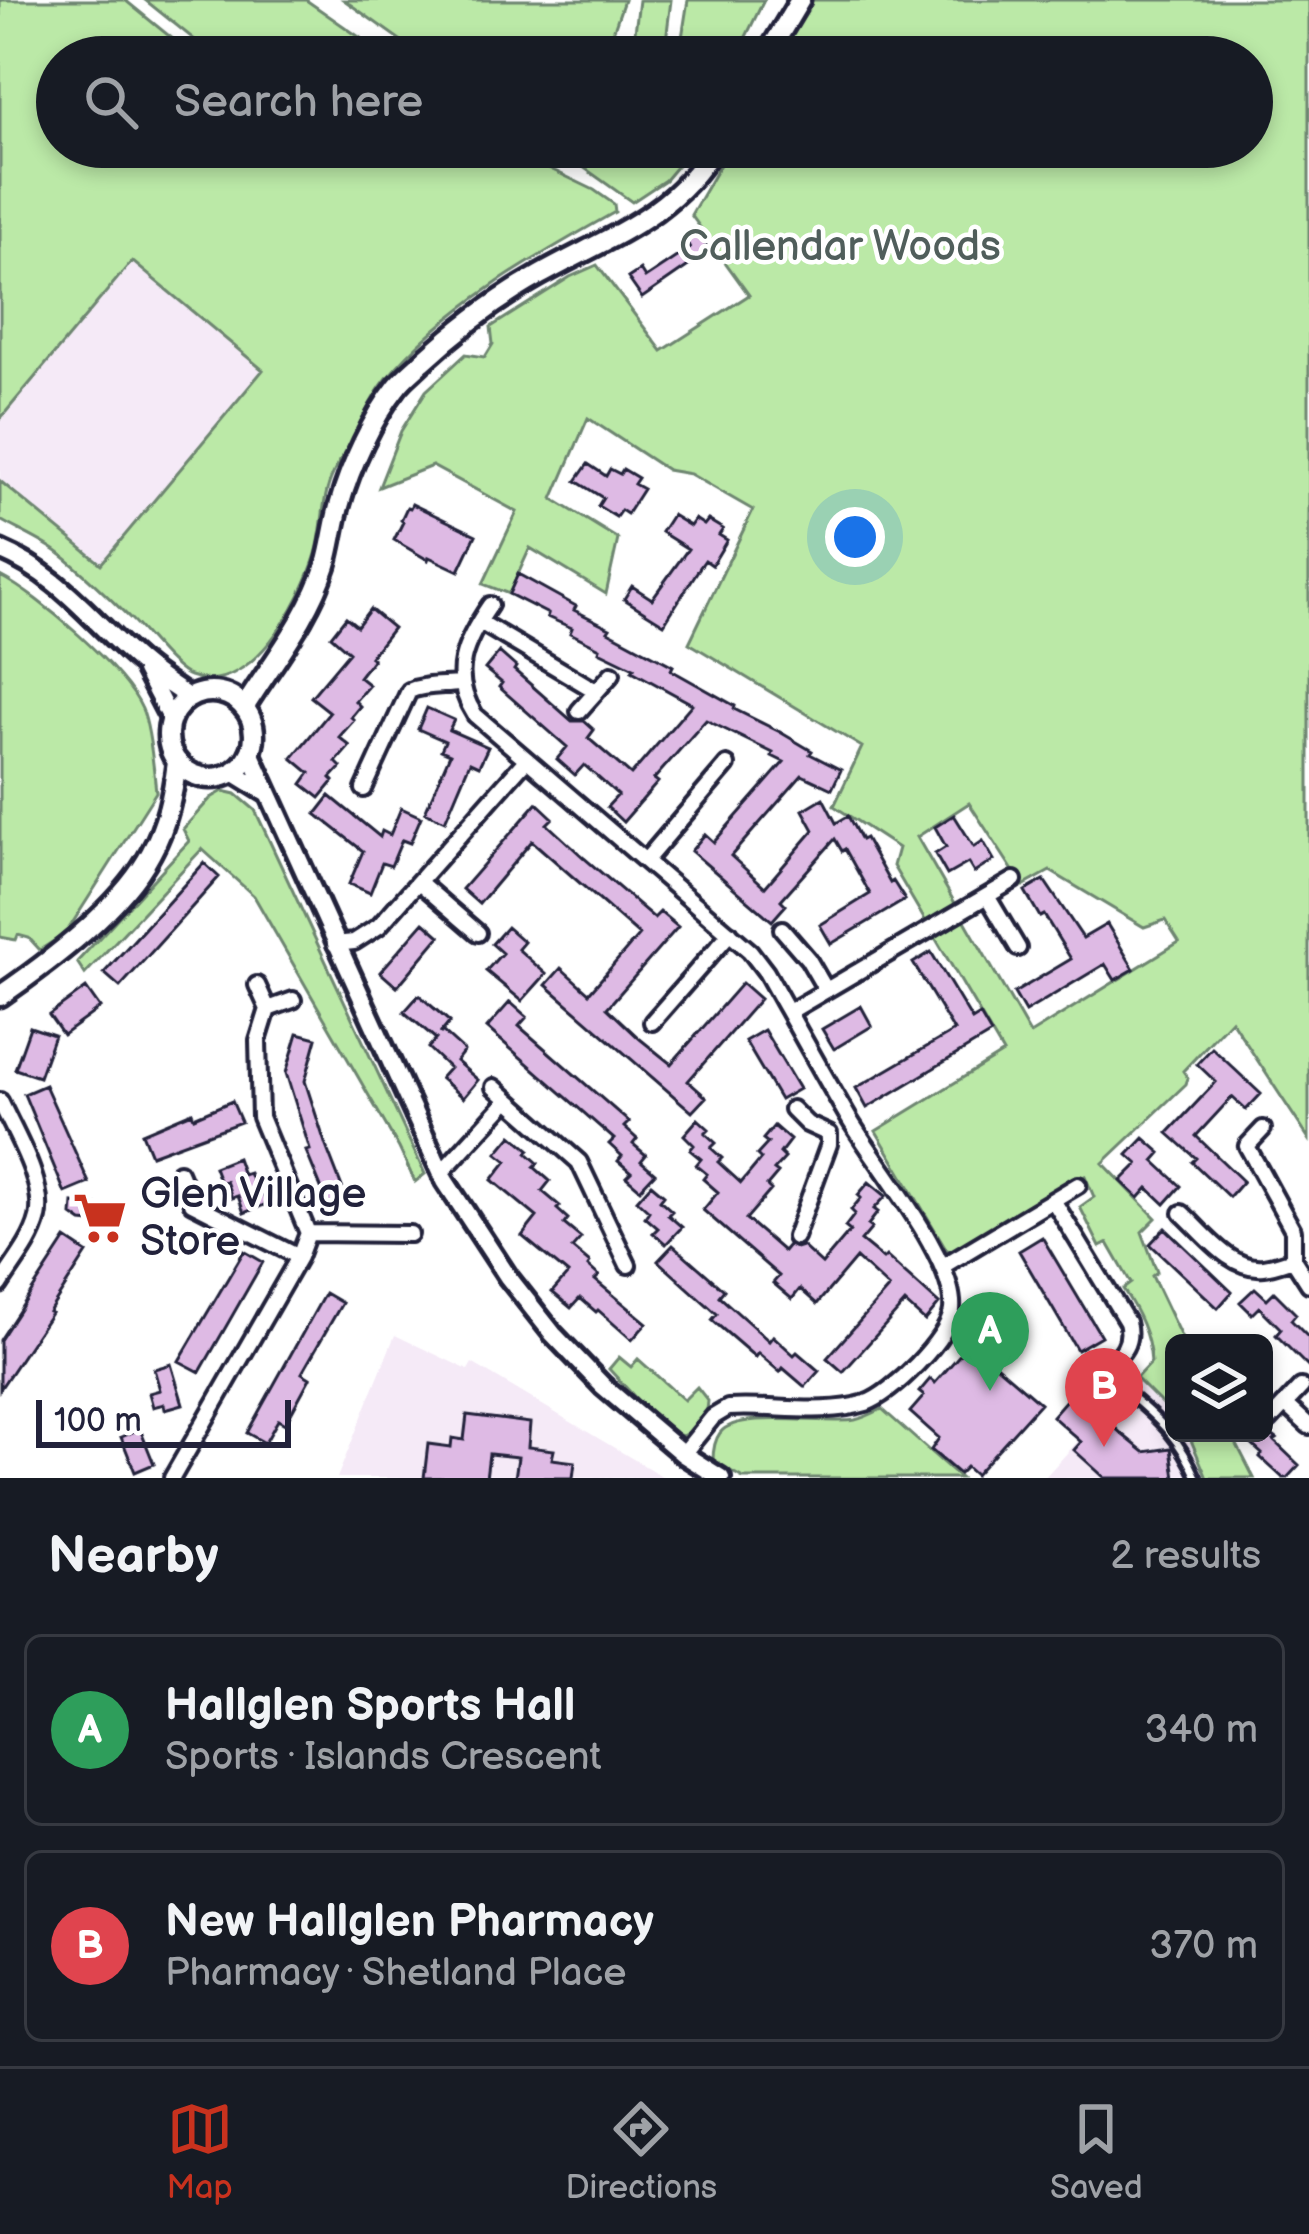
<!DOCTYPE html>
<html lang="en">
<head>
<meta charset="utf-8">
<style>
  body { margin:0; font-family:"Balsamiq Sans",sans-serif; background:#20242c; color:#f1f3f6 }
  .controls { position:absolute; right:36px; bottom:36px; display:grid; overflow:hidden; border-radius:18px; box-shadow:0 6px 18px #0003 }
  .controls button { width:108px; height:108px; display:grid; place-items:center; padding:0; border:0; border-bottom:3px solid #363941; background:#171b24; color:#f1f3f6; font:60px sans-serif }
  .scale { position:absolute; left:36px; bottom:30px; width:255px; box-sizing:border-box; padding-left:12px; border:6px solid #22223b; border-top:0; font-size:33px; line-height:42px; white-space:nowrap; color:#22223b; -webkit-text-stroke:9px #fff; paint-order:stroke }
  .you { position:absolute; left:855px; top:537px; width:42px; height:42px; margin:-30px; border:9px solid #fff; border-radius:50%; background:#1a73e8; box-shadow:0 0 0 18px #1a73e833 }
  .badge { display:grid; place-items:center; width:78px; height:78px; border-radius:50%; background:#c8321e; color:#fff; font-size:39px; font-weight:700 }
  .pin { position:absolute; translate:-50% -99px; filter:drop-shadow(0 3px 6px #0008) }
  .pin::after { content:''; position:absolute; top:63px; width:42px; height:36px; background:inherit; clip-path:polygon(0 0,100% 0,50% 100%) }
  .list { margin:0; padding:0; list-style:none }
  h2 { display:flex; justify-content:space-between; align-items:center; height:156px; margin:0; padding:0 48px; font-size:51px }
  h2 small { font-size:39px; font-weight:400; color:#9ea1a6 }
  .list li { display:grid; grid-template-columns:78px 1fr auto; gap:36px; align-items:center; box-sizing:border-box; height:192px; margin:0 24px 24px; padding:0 24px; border:3px solid #363941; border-radius:18px }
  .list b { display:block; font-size:45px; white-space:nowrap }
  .list p { margin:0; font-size:39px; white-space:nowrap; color:#9ea1a6 }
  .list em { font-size:39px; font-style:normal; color:#9ea1a6 }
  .icon { flex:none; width:66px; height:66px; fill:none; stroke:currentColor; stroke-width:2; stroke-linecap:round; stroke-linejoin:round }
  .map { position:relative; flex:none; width:1309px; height:1478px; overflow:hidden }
  .search { position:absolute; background:#171b24; box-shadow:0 6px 18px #0003; left:36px; right:36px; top:36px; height:132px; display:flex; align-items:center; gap:30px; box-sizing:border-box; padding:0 42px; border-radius:66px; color:#9ea1a6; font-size:45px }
  .sheet { height:588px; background:#171b24 }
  nav { display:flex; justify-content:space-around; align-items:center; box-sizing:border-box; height:168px; border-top:3px solid #363941; background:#171b24; font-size:33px; color:#9ea1a6 }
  nav a { display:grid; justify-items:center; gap:6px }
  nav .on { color:#c8321e }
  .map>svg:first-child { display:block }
  .built { fill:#f5eaf7 }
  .green { fill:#bbe9a7; stroke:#6e8671; stroke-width:3; fill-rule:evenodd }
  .building { fill:#debae4; stroke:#22223b; stroke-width:3 }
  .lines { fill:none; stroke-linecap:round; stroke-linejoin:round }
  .service-casing { stroke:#22223b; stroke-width:15 }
  .minor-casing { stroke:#22223b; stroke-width:22 }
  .tertiary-casing { stroke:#22223b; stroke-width:26 }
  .secondary-casing { stroke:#22223b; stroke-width:27 }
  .service { stroke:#fff; stroke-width:6 }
  .minor { stroke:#fff; stroke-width:14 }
  .tertiary { stroke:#fff; stroke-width:16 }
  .secondary { stroke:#fff; stroke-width:18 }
  .labels { text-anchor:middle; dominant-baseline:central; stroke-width:9; stroke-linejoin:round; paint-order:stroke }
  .park-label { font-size:42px; fill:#505e5b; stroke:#fff }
  .poi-label { font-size:42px; fill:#22223b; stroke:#fff; text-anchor:start }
</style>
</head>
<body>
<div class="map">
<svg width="1309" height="1478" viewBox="0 0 1309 1478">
  <rect width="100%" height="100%" fill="#fff"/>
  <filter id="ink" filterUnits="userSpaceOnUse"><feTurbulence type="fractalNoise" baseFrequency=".00833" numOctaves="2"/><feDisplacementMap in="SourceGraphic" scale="24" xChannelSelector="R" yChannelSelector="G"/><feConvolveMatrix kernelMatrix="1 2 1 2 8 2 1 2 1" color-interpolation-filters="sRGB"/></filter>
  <g filter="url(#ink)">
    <path class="built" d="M132,261L263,370L100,565L0,481V419Z
      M395,1335L468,1370L472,1363L665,1478H337Z
      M1136,1378L1174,1416V1433H1188L1207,1478H1044Z"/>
    <path class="green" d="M0,0H125L195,57H57V147H505L594,190L614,204L615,212C535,257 447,306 387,378C371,398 362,420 351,442C345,453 338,463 333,474C321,499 324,527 316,554C302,600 251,699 190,676C174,671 145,632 131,619C107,596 83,571 56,551C39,539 18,530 0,520V481L101,564L263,370L132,261L0,419Z
      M145,0H306L388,57H216Z
      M344,0H624L612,35L601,57H424Z
      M639,0H671L664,57H623L635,32Z
      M688,0H764L736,57H679Z
      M812,0H1309V1139L1231,1020L1183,1071L1188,1078L1186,1084L1103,1163L1156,1218L1142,1232L1157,1272L1152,1276L1184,1343H1174V1416L1136,1378L1151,1362C1149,1334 1138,1312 1123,1289L1131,1283L1108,1243L1100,1247L1080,1207L1094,1197L1085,1176L956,1253L947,1250L876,1131L1003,1053L893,866L898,848L834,806L862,747L689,643L753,510L690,474L667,470L588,418L553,499L618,539L606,594L530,548L509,594L483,584L517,512L432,466L379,487L401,431L426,391L466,354L485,357L493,344L491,327L570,277L597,265L662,351L749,295L691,215L730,147H1252V57H780ZM969,803L1023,886L1050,871L1144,927L1165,920L1179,942L1030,1034L917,837Z
      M591,147H693L665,180L632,202L583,167Z
      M0,576C38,595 125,670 142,709C150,727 154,771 156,792L66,933L40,950L29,938L18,935L16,940L0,937Z
      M223,791L236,794L255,810L425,1174L415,1182L399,1148L254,896L202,849L85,974L77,962L189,841L183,829L211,798Z
      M619,1357L631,1367L638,1359L684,1400L697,1387L708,1401C707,1421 699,1427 682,1436L665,1430L609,1369Z
      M882,1409L960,1478H743L713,1461C713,1452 714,1441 720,1433C738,1409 826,1425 855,1420C864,1418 874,1413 882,1409Z
      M1188,1433H1231L1254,1478H1207Z"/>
    <path class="building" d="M698,233L710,251L642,298L628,278L640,270L645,278L690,248L686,241Z
      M588,464L606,476L610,469L620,474L623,469L638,478L634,484L643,489L627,514L621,510L616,517L598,506L603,498L576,481Z
      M412,504L476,535L459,571L429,557L428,560L394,540L403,522L401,520L407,507L410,508Z
      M672,515L690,526L695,519L704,525L708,520L723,529L719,535L727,540L712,565L705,560L700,567L664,624L624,599L632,586L652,599L688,549L661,532Z
      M518,574L576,606L574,610L610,628L608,631L673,666L671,670L735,706L734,709L780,732L812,751L810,754L841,770L832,789L802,775L731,856L765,887L814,830L803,810L823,798L836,823L848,816L861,840L865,838L890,883L893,881L905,900L831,944L820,925L870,894L845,849L842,851L835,839L781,900L786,905L772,921L691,851L705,834L714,842L784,762L772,756L773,753L706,720L654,779L658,782L623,822L607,807L618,795L584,765L575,775L557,759L567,747L499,687L502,683L485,669L499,652L516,667L514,670L572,721H584L594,730L588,738L631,775L692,704L632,671L634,668L599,651L600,648L570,633L572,628L547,617L548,614L509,594Z
      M370,609L393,628L370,657L373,659L359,677L369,685L355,701L360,706L351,717L354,720L339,737L350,746L336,762L341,767L331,778L334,781L320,798L302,784L310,773L292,758L330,712L311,697L349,652L331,636L346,617L357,626Z
      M427,708L454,720L449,730L488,747L479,766L470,762L445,821L425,812L450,754L441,750L445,741L418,729Z
      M330,796L380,837L382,831L390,835L401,808L421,817L410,843L402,840L391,866L382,863L370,893L349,884L363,851L316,814Z
      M537,803L553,818L547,824L584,858L654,918L660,912L678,927L607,1008L640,1039L671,1064L742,983L760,999L688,1081L706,1097L692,1112L546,985L561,968L589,993L639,935L532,841L479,904L462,889Z
      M954,815L974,847L983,841L994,860L974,873L968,863L947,875L935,854L946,847L935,827Z
      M204,863L219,877L120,987L104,973Z
      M1044,880L1083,938L1107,924L1134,969L1115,980L1105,964L1025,1012L1014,993L1071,959L1044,915L1040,917L1025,891Z
      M424,922L440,936L397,987L380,972Z
      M507,927L524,942L518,949L546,974L522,1001L486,971L502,953L492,944Z
      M931,952L972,1020L980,1015L991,1034L867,1108L856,1088L954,1031L913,963Z
      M86,988L100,1008L63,1035L49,1015Z
      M419,995L450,1022L440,1034L442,1031L464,1051L456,1061L478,1080L463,1098L440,1078L449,1068L428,1048L436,1039L404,1012Z
      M510,1002L527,1017L519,1026L629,1122L624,1127L637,1139L633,1144L646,1155L641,1161L655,1173L640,1189L626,1177L631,1172L618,1161L622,1156L609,1144L614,1139L487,1028Z
      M861,1006L872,1026L834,1049L822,1029Z
      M30,1027L54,1035L39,1077L15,1069Z
      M764,1030L799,1089L780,1100L745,1041Z
      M298,1033L317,1038L305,1081L326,1146L347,1200L329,1207L306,1151L310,1150L286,1073Z
      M1212,1048L1261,1094L1246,1110L1232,1097L1196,1136L1243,1181L1229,1197L1192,1162L1196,1158L1168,1133L1216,1082L1197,1064Z
      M45,1085L89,1183L65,1193L24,1094Z
      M232,1101L241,1122L151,1155L142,1133L192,1112L194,1117Z
      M698,1119L709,1129L705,1133L716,1143L711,1148L722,1158L718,1162L741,1183L761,1159L757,1155L768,1143L763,1139L774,1126L790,1140L780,1153L785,1158L774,1170L778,1173L767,1186L771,1190L746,1219L783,1251L788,1245L796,1248L802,1246L822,1264L850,1231L845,1227L855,1214L851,1210L861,1198L858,1195L869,1182L886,1196L874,1209L878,1212L868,1225L872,1228L861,1241L883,1259L886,1256L939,1304L925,1321L905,1303L843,1372L827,1358L889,1288L856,1258L817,1304L800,1289L792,1299L773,1283L779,1276L703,1210L718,1192L703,1179L707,1174L696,1165L701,1159L690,1150L694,1145L684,1135Z
      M512,1135L530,1150L527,1153L538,1163L534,1167L550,1181L542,1191L560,1206L557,1209L568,1219L564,1224L581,1238L572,1248L590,1263L588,1266L599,1276L595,1280L647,1323L632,1340L598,1310L596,1312L580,1298L571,1308L552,1292L568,1274L522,1236L537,1217L492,1180L507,1161L497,1153Z
      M1144,1138L1161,1153L1154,1161L1181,1186L1165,1204L1148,1188L1139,1198L1121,1181L1138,1164L1128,1155Z
      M237,1158L243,1175L249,1173L256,1190L261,1188L267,1204L244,1213L238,1196L232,1198L226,1181L220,1183L214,1167Z
      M651,1184L664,1195L660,1200L672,1211L668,1215L682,1227L666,1244L653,1233L658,1228L645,1217L649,1211L637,1200Z
      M73,1203L124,1208L122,1226L82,1222L72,1215Z
      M1165,1228L1232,1292L1218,1308L1150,1244Z
      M1042,1237L1101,1336L1077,1350L1019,1251Z
      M66,1239L87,1253L49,1312L51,1313L0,1389V1340Z
      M673,1245L724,1290L719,1296L758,1331L769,1341L773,1336L794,1355L797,1352L819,1371L805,1387L783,1368L780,1372L758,1353L755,1357L712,1320L717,1314L658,1261Z
      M244,1251L263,1262L200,1372L179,1361Z
      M1255,1288L1267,1299L1274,1292L1296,1314L1291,1320L1309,1338V1368L1276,1335L1281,1329L1259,1307L1252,1314L1240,1302Z
      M325,1293L342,1303L302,1373L310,1378L285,1424L278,1420L265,1443L247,1433Z
      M970,1343L1040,1403L975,1475L966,1467L959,1474L931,1450L939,1438L910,1412L924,1396L919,1392L930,1379L935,1383Z
      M171,1364L183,1404L165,1409L164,1404L153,1407L149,1393L160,1390L154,1369Z
      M1087,1376L1092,1385L1109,1396L1096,1410L1123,1435L1144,1452L1171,1448L1175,1478H1105L1074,1450L1081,1442L1052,1416Z
      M467,1415L530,1423L528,1447L554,1450L552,1459L575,1462L573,1478H515L518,1457L489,1454L486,1478H424L428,1444L451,1447L452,1438L464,1440Z
      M140,1429L154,1464L135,1472L121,1437Z
      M1264,1429L1277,1439L1274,1441L1299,1465L1287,1478H1283L1260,1457L1262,1454L1250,1443L1259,1433H1264Z"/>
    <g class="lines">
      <defs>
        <path id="service" d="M1131,1396C1163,1423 1180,1440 1197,1478"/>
        <path id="minor" d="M490,605C464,643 449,675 475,715L750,951L766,972C793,1020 820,1069 848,1117C874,1162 957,1260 952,1310C949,1338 891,1395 866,1403C822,1416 773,1405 728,1408L713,1417L683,1454
          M480,622L596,691
          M579,711L612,674
          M364,789L409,691C425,684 442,686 459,684
          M646,860L727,765
          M419,882L478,933
          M987,896L1018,948
          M782,929L808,959L826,990
          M335,944L354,942L379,926L526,760
          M257,985L268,1009L293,1000
          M789,1012L1014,880
          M652,1022L730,933
          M494,1087L579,1162L628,1265
          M0,1101C14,1132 46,1183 38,1218C32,1242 13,1264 0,1285
          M792,1109L807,1124L829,1134V1144L795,1237
          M1263,1129L1247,1146L1293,1230V1259L1309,1284
          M179,1172L192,1203L299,1257
          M441,1173L508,1100
          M1053,1200L1127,1322C1134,1348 1116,1358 1099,1376
          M1182,1213C1204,1233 1231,1271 1264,1267C1273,1266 1284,1262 1293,1259
          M308,1233L410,1234
          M943,1266L1078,1185
          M1285,1404L1309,1426
          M1270,1420L1301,1387
          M172,1478L299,1257L308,1233L260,1117L258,1041L268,1009"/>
        <path id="tertiary" d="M0,550C62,576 93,623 142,664C157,677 174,687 189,698
          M145,670L171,720
          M250,752L445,1181L508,1277L553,1334L603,1386L683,1454L721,1478
          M233,772L267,793"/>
        <path id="secondary" d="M766,57L800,0
          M168 735a43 43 0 1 1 86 0a43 43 0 1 1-86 0Z
          M244,708C273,661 309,618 326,565C332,545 334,523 340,503C350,467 373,417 396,388C403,378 414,370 422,362C458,329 497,299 540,275C607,237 672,218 714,147
          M0,996C51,961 122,908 151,853C167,824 173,794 177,762"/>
      </defs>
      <use href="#service" class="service-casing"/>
      <use href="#minor" class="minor-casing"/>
      <use href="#tertiary" class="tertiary-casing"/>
      <use href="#secondary" class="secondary-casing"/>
      <use href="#service" class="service"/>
      <use href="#minor" class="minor"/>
      <use href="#tertiary" class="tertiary"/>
      <use href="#secondary" class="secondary"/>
    </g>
  </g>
  <defs>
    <symbol id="supermarket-bare" viewBox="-9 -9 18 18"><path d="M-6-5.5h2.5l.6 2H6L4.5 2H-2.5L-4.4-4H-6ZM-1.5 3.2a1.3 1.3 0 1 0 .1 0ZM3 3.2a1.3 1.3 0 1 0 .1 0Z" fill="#c8321e" stroke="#fff" stroke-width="2.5" paint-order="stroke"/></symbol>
  </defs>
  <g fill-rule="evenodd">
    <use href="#supermarket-bare" x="62" y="1180" width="76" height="76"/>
  </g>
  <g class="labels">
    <g class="park-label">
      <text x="840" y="247">Callendar Woods</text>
    </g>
    <g class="poi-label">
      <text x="140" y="1194">Glen Village<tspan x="140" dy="48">Store</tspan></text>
    </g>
  </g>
</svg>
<div class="controls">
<button><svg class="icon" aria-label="layers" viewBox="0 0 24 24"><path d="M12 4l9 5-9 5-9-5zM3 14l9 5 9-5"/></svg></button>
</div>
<div class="scale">100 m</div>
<div class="you"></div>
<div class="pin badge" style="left:990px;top:1391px;background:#2e9e5b">A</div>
<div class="pin badge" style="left:1104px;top:1447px;background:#e0444e">B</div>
<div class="search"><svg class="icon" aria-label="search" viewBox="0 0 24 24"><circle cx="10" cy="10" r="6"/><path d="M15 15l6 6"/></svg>Search here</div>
</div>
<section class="sheet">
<h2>Nearby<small>2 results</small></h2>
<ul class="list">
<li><span class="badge" style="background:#2e9e5b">A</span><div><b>Hallglen Sports Hall</b><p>Sports · Islands Crescent</p></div><em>340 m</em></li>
<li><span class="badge" style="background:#e0444e">B</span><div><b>New Hallglen Pharmacy</b><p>Pharmacy · Shetland Place</p></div><em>370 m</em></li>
</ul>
</section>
<nav>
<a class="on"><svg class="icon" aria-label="map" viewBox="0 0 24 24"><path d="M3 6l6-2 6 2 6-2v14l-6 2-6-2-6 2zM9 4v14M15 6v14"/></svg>Map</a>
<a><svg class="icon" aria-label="directions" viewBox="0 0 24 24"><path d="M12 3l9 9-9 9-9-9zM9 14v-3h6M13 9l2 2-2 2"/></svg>Directions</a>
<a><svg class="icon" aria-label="saved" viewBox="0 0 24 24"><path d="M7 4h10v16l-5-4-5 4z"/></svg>Saved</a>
</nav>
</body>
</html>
